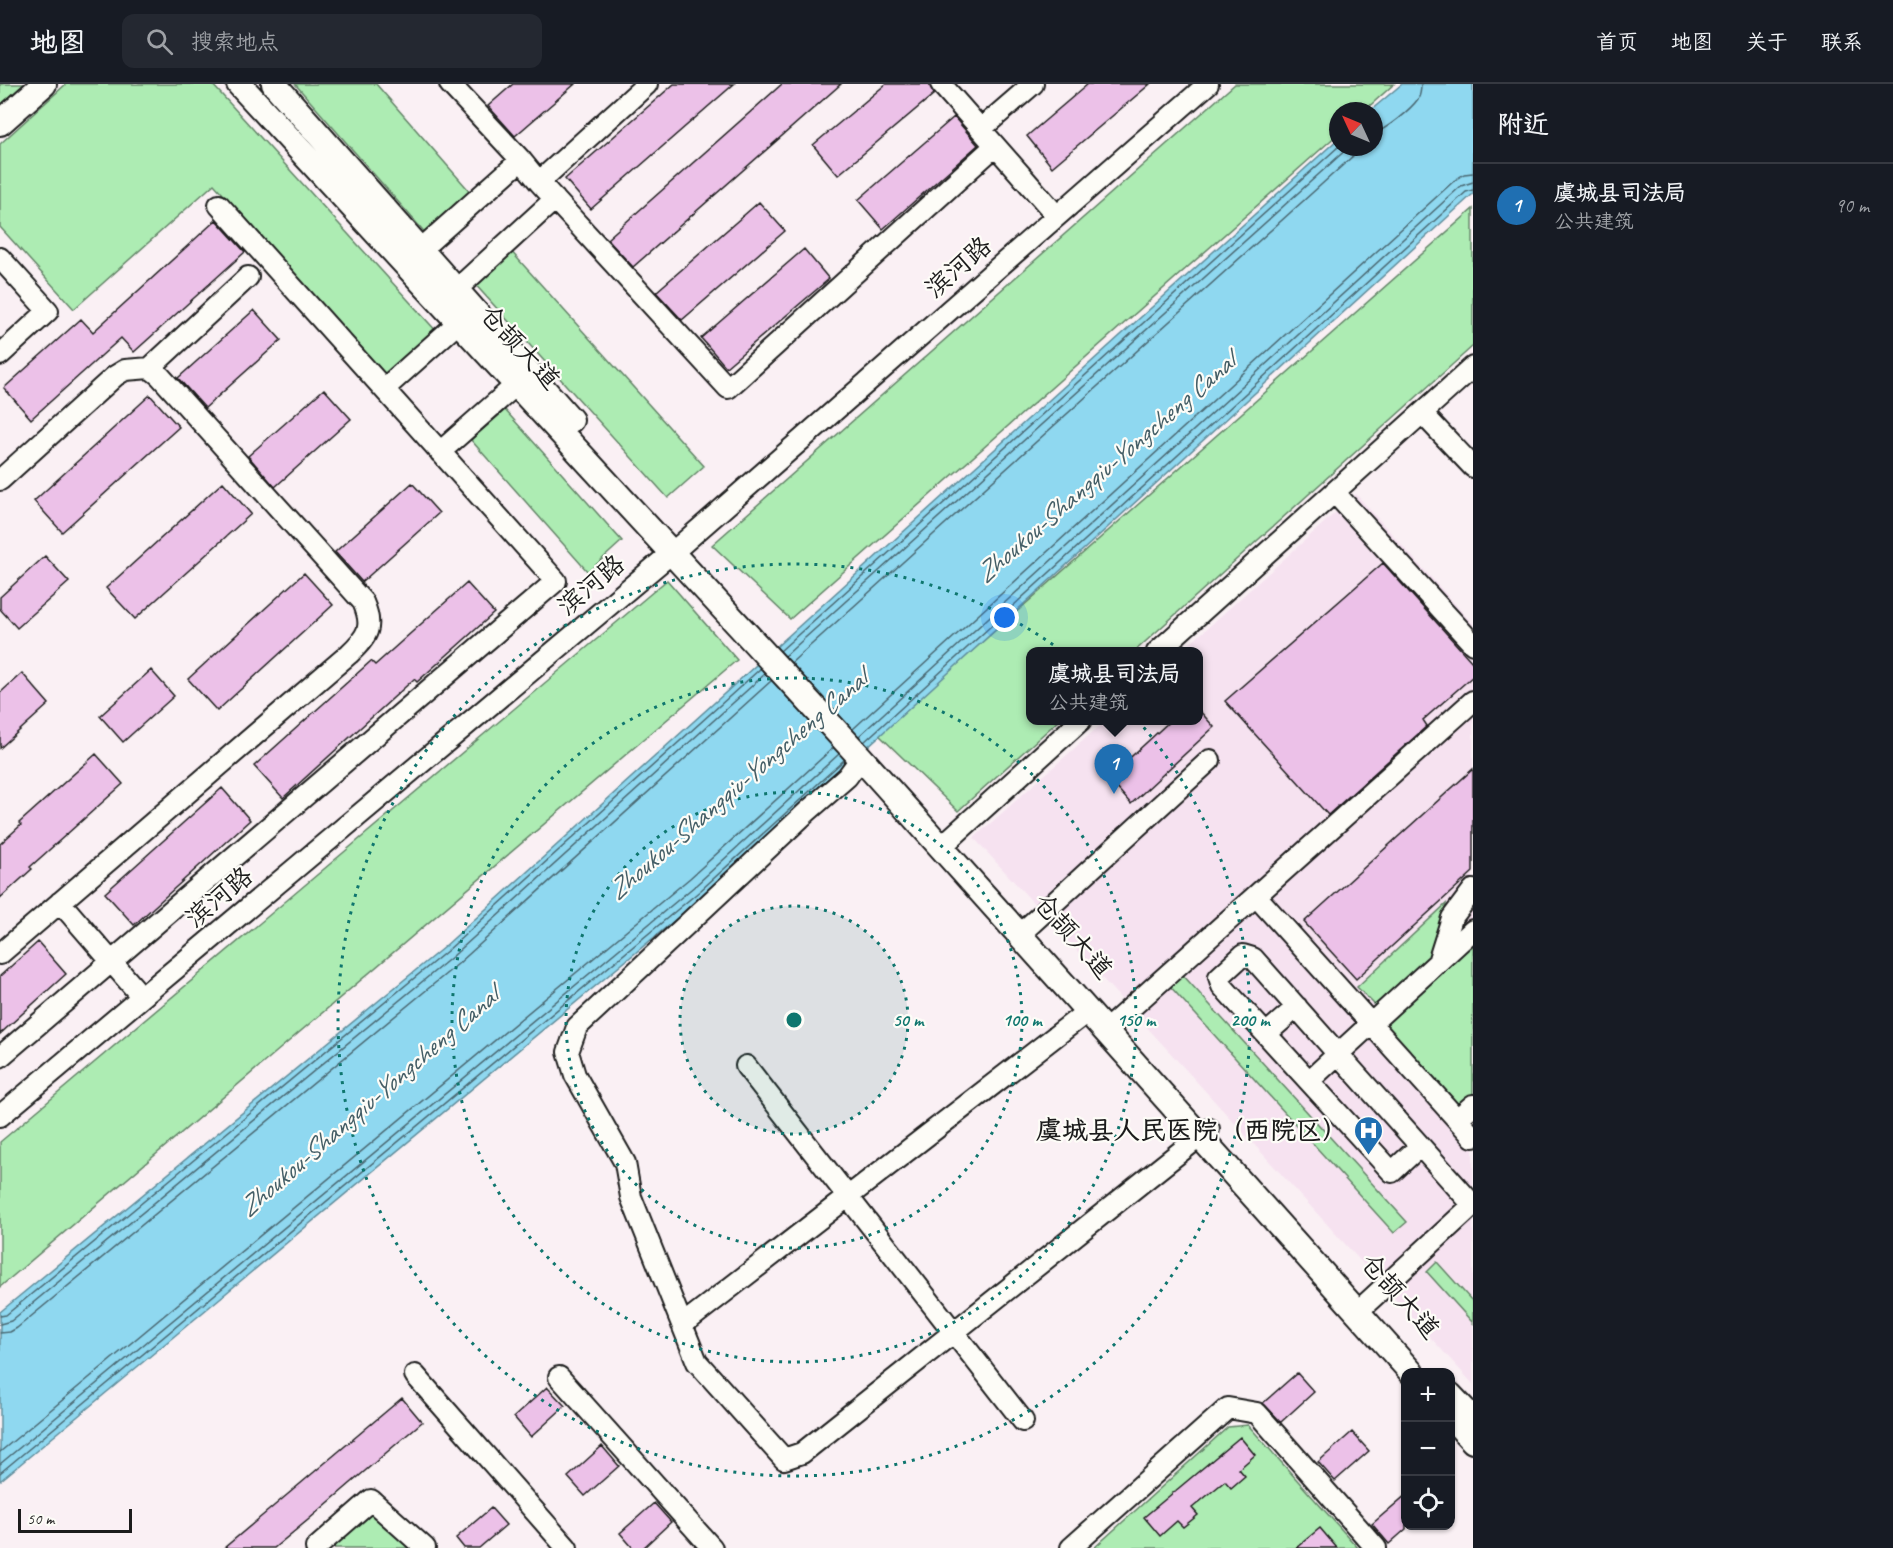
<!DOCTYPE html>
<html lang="zh">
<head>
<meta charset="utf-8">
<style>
  body { margin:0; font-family:Caveat,"LXGW WenKai TC",sans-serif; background:#242831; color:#f1f3f6 }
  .controls { position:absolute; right:18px; bottom:18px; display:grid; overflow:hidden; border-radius:12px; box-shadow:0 2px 4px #0004 }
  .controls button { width:54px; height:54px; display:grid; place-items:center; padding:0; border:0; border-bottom:2px solid #363941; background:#171b24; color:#f1f3f6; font:30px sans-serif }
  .compass { position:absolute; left:1329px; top:18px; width:54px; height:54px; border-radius:50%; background:#171b24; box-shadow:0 2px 4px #0004; rotate:314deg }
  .scale { position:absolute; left:18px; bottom:15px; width:114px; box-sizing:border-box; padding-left:6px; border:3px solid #1c1c1c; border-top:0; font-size:16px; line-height:21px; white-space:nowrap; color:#1c1c1c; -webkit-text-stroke:4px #fdfcf7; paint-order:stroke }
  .you { position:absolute; left:1005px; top:534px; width:21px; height:21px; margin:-15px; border:4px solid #fff; border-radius:50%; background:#1a73e8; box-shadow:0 0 0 9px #1a73e833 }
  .badge { display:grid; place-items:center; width:39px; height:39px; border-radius:50%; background:#1f6fb2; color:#fff; font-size:20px; font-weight:700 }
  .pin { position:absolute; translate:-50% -50px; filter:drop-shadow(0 2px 3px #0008) }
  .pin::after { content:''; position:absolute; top:32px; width:21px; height:18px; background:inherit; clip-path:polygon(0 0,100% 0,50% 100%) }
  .popup { position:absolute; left:1026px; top:563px; width:177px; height:78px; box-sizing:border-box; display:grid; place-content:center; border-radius:12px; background:#171b24; filter:drop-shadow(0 2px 4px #0005); font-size:20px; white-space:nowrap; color:#9ea1a6 }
  .popup b { font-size:22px; color:#f1f3f6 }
  .popup::after { content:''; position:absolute; left:50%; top:100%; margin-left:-12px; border:12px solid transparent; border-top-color:#171b24 }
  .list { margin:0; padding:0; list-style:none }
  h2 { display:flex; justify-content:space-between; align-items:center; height:78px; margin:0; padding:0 24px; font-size:26px }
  h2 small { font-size:20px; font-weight:400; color:#9ea1a6 }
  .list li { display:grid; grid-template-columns:39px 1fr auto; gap:18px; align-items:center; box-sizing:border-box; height:84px; padding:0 24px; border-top:2px solid #363941 }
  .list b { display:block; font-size:22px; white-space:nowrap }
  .list p { margin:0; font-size:20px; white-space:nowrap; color:#9ea1a6 }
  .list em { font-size:20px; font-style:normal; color:#9ea1a6 }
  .icon { flex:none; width:33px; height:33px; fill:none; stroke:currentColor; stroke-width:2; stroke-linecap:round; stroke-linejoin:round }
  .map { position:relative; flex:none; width:1473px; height:1464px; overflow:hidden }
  header { display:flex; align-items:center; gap:36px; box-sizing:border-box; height:84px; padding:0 30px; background:#171b24; border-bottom:2px solid #363941 }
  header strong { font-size:28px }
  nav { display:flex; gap:33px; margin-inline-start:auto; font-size:21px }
  .search { width:420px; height:54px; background:#242831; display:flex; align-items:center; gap:15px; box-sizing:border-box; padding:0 21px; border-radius:12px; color:#9ea1a6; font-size:22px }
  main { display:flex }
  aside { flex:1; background:#171b24 }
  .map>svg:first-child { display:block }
  .built { fill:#f6e2f0 }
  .green { fill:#adecb3; stroke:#648468; stroke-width:1.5 }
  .water { fill:#8fd8f0; stroke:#618d9b; stroke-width:1.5 }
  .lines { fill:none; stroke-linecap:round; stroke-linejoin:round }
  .shore { stroke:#4a6771; stroke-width:1.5 }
  .building { fill:#ecc1e8; stroke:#1c1c1c; stroke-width:1.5 }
  .minor-casing { stroke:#1c1c1c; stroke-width:24 }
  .major-casing { stroke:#1c1c1c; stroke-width:28 }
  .minor { stroke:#fdfcf7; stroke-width:20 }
  .major { stroke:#fdfcf7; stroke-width:24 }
  .ring { fill:none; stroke:#0f766e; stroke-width:3; stroke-dasharray:3 6 }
  .labels { text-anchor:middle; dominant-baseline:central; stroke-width:4.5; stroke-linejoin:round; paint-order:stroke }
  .street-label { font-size:26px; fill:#1c1c1c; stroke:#fdfcf7 }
  .poi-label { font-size:26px; font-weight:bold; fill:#1c1c1c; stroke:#fdfcf7; text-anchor:end }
  .water-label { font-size:27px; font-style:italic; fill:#445e66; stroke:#fdfcf7 }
  .centre { fill:#0f766e; stroke:#fdfcf7; stroke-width:3 }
  .ring-label { font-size:18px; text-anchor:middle; font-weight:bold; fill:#0f766e; stroke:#fdfcf7; stroke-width:4.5; stroke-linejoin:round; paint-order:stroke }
</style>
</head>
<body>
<header>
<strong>地图</strong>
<div class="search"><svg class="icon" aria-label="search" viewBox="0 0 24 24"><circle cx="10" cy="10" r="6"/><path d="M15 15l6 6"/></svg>搜索地点</div>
<nav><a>首页</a><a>地图</a><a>关于</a><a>联系</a></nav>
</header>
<main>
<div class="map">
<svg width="1473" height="1464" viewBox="0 0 1473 1464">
  <rect width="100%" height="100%" fill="#faf0f4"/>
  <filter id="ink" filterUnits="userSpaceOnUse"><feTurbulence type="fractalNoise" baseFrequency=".0167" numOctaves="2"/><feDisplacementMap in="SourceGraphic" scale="12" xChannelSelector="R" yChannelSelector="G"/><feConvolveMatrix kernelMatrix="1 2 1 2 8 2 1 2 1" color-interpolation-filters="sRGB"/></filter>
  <g filter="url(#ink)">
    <path class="built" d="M1356,410L1473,540V1300L974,754L1105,637L1198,636V568L1182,567Z"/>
    <path class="green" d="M0,0H24L0,22Z
      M66,0H212L438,249L387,293L214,100L74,225L0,143V60Z
      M295,0H376L473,111L428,152Z
      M1235,0H1394L1364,27H1338V50L790,535L712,461Z
      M1473,125V262L1135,567L1030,568V636L1058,637L958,727L878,650Z
      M509,165L704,382L668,414L473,198Z
      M505,326L622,457L588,488L471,356Z
      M667,496L737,576L0,1203V1058Z
      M1446,820L1436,867L1376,922L1357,903Z
      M1473,857V1014L1460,1026L1381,940Z
      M1181,889L1407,1138L1394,1149L1168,900Z
      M1437,1178L1473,1218V1239L1427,1188Z
      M1248,1341L1358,1464H1094L1228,1343Z
      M369,1426L415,1464H325Z"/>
    <path class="water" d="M1402,0H1473V110L705,811L0,1397V1228L444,863L1338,55V63H1374V27H1370Z"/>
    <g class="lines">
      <path class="shore" d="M1374,49C1386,46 1411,25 1418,15C1421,10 1421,5 1421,0
        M780,567L1338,63
        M785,572L1349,63
        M791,579L1353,72L1359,63
        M853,645L1455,96L1464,90L1473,89
        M859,652L1461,102L1473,98
        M864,658L1466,108L1473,106
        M0,1232L6,1231L447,867L760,585
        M0,1240L11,1237L452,873L765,590
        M0,1249L10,1248L17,1244L458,880L771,597
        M0,1368L690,794L833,664
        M0,1380L696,801L839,670
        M0,1389L701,806L844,676"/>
    </g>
    <path class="building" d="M513,0H575L515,52L488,22Z
      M674,0H734L591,125L565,95Z
      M782,0H841L633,183L607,155Z
      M886,0H929L934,10L838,91L813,61Z
      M1088,0H1150L1052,83L1027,52Z
      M954,33L978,61L883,145L858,116Z
      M759,118L785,147L682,236L656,208Z
      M216,136L245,168L134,268L121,254L31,335L4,304L81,235L93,248Z
      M804,165L829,195L726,283L701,254Z
      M254,226L281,256L205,324L178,294Z
      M324,305L351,335L275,403L248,372Z
      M150,311L179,343L62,448L34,417Z
      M223,398L251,430L135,535L106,504Z
      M412,399L439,429L362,498L335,468Z
      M45,472L69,498L17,544L0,525V513Z
      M1383,479L1473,579V592L1423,636L1427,642L1328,731L1225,617Z
      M304,489L333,521L217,627L188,595Z
      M467,499L494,529L417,598L414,595L283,714L254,682L371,577L375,581Z
      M151,586L174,612L123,658L100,632Z
      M22,589L49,620L0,664V609Z
      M1198,625L1214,643L1131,720L1108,694L1171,636H1198Z
      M96,670L123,700L30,783L32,785L0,814V760L21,741L19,739Z
      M1473,685V788L1356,895L1304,838Z
      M222,704L250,736L134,841L105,809Z
      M38,858L66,890L0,950V892Z
      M1297,1289L1314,1308L1281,1338L1263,1319Z
      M547,1303L565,1322L531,1353L514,1333Z
      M402,1314L422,1338L308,1436L274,1464H224Z
      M1352,1348L1369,1367L1335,1397L1318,1378Z
      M1240,1353L1255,1371L1239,1385L1245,1392L1231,1404L1225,1397L1192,1424L1198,1431L1183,1443L1177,1437L1160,1452L1144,1433Z
      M602,1362L619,1382L585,1412L568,1393Z
      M1406,1411V1445L1389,1460L1372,1440Z
      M654,1419L671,1438L643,1464H633L620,1449Z
      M491,1424L506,1441L479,1464H464L456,1454Z
      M1320,1444L1337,1464H1296Z"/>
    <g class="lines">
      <defs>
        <path id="minor" d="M450,0L521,76
          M941,0L1057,132
          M981,45L1033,0
          M539,98L728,304L995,62
          M0,174L48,227L0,271
          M411,174L521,76L539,98L647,0
          M446,215L555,115
          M150,284L248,193
          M384,305L469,229
          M1422,329L1473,383
          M440,368L526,292
          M0,396L115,292L125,286L150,284L160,292L363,518C374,543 368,552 349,570L0,870
          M1334,408L1473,560
          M1157,568L1473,283
          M861,674L847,693L808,727L577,943L568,968L575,991L625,1079L631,1113L697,1278L784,1375L802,1369L1209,1045
          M941,763L1081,636
          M1256,812L1473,1053
          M60,818L142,913
          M1473,846L1338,970L1473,1121
          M1019,851L1210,676
          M1439,875L1452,834L1473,806
          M1105,947L1473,617
          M1266,950L1297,923
          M0,973L556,497L219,121
          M746,982L1023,1337
          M1309,997L1338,970L1253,874L1243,871L1219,893L1222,902L1392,1088L1420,1062
          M0,1032L681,461L1208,0
          M1457,1035L1473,1021
          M1357,1228L1473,1121
          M682,1241L1088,927
          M415,1291L567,1464
          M559,1293L712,1464
          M316,1464L371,1416L425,1464
          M1071,1464L1228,1324L1257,1329L1376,1464"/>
        <path id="major" d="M239,0L861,674L1411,1288
          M274,0L571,336
          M0,39L44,0
          M1450,1311L1473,1335
          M1450,1332L1473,1357"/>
      </defs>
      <use href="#minor" class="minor-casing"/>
      <use href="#major" class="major-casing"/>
      <use href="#minor" class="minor"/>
      <use href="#major" class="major"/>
    </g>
  </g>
  <circle cx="794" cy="936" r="114" fill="#0f766e" fill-opacity=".12"/>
  <g class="ring">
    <circle cx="794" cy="936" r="114"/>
    <circle cx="794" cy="936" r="228"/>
    <circle cx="794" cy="936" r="342"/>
    <circle cx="794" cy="936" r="456"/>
  </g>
  <defs>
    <symbol id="hospital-pin" viewBox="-11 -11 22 30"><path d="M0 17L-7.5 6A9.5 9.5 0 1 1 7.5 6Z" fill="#1f6fb2" stroke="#fdfcf7"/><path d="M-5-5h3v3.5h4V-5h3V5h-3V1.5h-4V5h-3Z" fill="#fff"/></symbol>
  </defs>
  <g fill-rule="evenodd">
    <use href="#hospital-pin" x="1352" y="1030" width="33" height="45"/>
  </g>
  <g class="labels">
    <g class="street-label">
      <text transform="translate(958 183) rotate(-41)">滨河路</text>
      <text transform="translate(520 263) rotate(47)">仓颉大道</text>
      <text transform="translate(591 501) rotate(-40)">滨河路</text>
      <text transform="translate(219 813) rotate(-40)">滨河路</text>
      <text transform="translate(1073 852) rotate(48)">仓颉大道</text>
      <text transform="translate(1400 1212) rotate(48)">仓颉大道</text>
    </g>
    <g class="poi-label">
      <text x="1348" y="1046">虞城县人民医院（西院区）</text>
    </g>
    <g class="water-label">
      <text transform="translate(1105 384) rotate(-41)">Zhoukou-Shangqiu-Yongcheng Canal</text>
      <text transform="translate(737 701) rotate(-41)">Zhoukou-Shangqiu-Yongcheng Canal</text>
      <text transform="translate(368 1018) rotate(-41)">Zhoukou-Shangqiu-Yongcheng Canal</text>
    </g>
  </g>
  <circle cx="794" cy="936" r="9" class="centre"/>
  <g class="ring-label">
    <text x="908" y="942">50 m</text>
    <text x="1022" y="942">100 m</text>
    <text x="1136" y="942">150 m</text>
    <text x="1250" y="942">200 m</text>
  </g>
</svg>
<div class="controls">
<button>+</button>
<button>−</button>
<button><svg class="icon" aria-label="locate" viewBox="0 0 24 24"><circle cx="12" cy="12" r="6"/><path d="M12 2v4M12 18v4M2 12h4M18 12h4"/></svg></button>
</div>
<svg class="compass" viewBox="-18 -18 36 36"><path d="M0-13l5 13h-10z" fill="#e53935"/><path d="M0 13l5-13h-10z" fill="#9ea1a6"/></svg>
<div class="scale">50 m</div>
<div class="you"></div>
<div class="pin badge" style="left:1114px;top:710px">1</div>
<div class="popup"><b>虞城县司法局</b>公共建筑</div>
</div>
<aside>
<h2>附近<small></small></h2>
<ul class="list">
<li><span class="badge">1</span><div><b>虞城县司法局</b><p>公共建筑</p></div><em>90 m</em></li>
</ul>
</aside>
</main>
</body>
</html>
